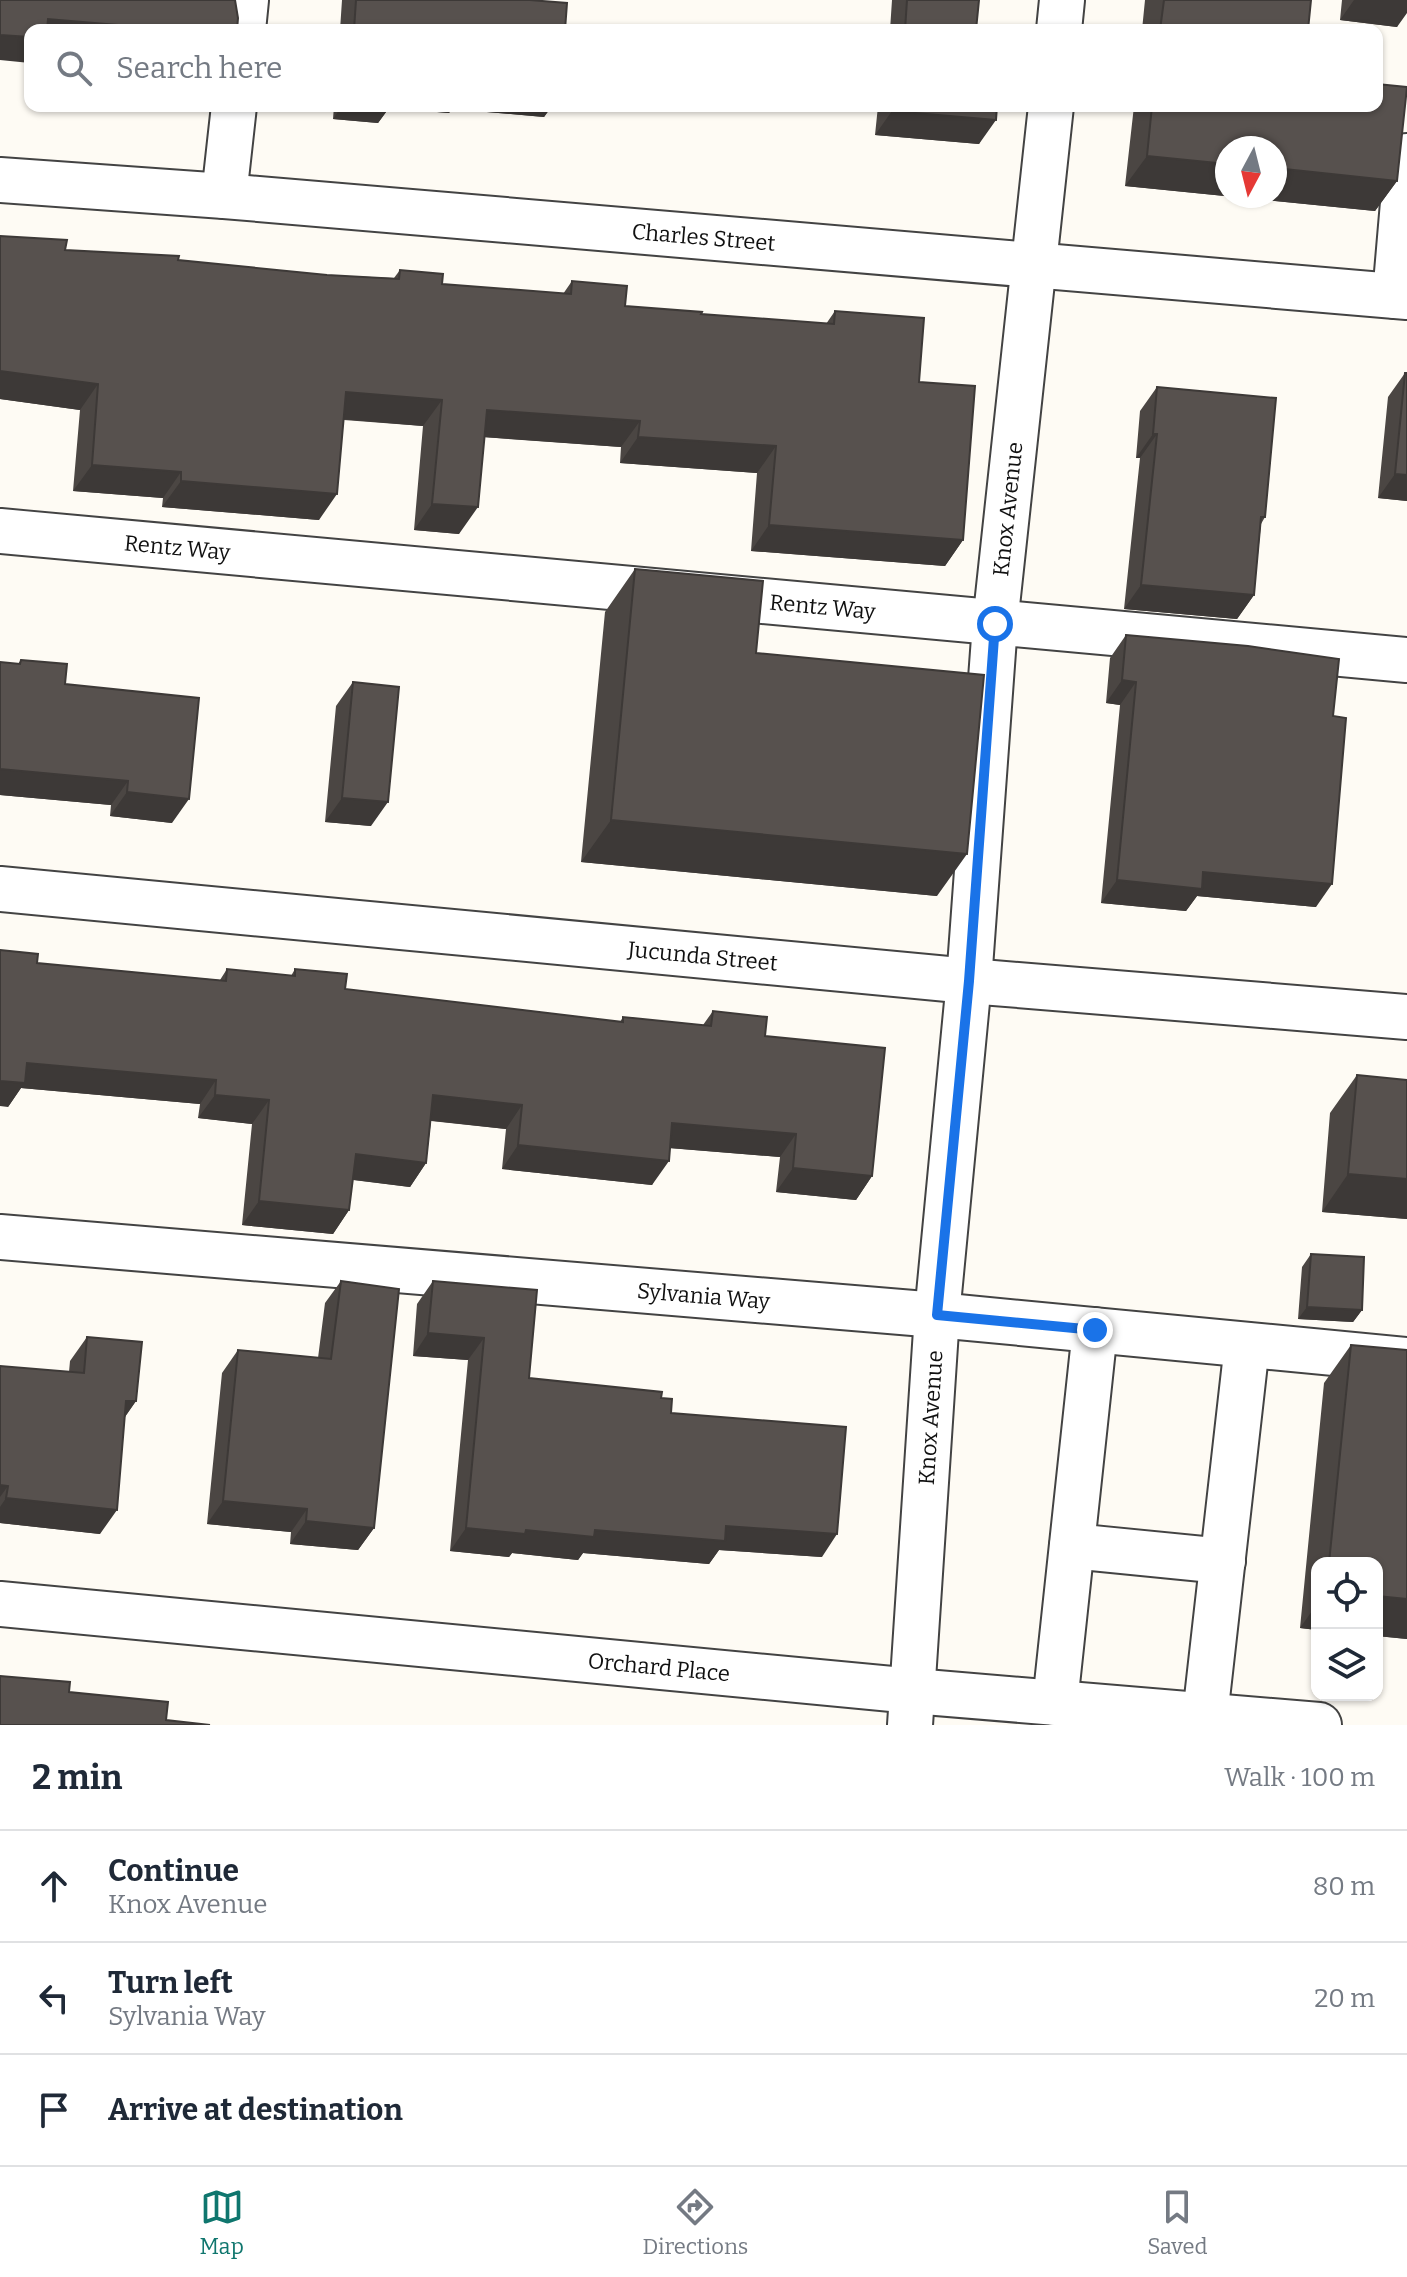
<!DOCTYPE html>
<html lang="en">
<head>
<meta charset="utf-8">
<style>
  body { margin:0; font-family:Bitter,serif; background:#f2f2f3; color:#1f2937 }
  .controls { position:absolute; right:24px; bottom:24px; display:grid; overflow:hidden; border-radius:16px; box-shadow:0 2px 6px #0004 }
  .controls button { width:72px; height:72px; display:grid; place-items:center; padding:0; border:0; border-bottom:2px solid #e0e1e3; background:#fff; color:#1f2937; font:40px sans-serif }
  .compass { position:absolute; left:1215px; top:136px; width:72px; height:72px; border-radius:50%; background:#fff; box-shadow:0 2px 6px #0004; rotate:187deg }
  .stop { position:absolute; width:24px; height:24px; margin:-18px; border:6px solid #1a73e8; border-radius:50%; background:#fff }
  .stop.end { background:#1a73e8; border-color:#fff; box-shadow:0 2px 8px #0008 }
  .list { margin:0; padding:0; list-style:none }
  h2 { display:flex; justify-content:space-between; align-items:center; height:104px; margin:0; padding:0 32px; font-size:34px }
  h2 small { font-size:26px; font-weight:400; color:#747a83 }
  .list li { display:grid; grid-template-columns:52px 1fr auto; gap:24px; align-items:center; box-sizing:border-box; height:112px; padding:0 32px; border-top:2px solid #e0e1e3 }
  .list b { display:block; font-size:30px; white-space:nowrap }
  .list p { margin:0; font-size:26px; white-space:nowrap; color:#747a83 }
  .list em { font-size:26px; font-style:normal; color:#747a83 }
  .icon { flex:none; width:44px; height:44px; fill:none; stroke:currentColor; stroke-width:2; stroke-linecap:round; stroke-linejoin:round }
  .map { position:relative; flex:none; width:1407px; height:1725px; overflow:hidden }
  .search { position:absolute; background:#fff; box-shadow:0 2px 6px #0004; left:24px; right:24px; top:24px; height:88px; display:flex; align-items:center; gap:20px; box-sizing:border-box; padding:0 28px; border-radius:16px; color:#747a83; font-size:30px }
  .sheet { height:440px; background:#fff }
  nav { display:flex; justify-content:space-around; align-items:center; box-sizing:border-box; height:112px; border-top:2px solid #e0e1e3; background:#fff; font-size:22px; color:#747a83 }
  nav a { display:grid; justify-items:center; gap:4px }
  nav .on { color:#0f766e }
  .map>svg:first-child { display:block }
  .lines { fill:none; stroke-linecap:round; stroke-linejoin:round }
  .minor-casing { stroke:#434343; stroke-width:48 }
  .minor { stroke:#fff; stroke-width:44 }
  .wall { fill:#4b4643 }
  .shaded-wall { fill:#3d3937 }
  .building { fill:#57514e; stroke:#3d3937; stroke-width:2 }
  .route { stroke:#1a73e8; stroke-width:10 }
  .labels { text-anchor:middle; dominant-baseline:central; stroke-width:8; stroke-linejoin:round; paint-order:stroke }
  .street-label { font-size:22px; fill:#101010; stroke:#fff }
</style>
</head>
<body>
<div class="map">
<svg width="1407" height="1725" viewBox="0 0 1407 1725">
  <rect width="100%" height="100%" fill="#fefbf4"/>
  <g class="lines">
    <defs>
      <g id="minor">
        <path d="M243,30L246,0"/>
        <path d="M1059,30L1062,0"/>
        <path id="s1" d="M0,180L224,196L1407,297"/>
        <path d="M224,196L234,106"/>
        <path d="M1395,296L1407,156"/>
        <path id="s2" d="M0,531L1407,660"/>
        <path id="s3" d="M0,889L969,981L1407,1017"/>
        <path id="s4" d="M0,1237L937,1315L1407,1360"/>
        <path d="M1072,1546L1223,1561"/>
        <path id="s5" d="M0,1604L913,1691L1319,1725"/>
        <path d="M1055,1703L1095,1330"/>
        <path d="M1205,1716L1247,1345"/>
        <path id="s6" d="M910,1725L937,1315L969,981L995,624L1051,106"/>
      </g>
    </defs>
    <use href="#minor" class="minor-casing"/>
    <use href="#minor" class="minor"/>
  </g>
  <path class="wall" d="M342,0H530L565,30H340Z
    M892,0H979L976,30H890Z
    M1145,0H1311L1308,30H1142Z
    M1342,0H1407L1397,27L1340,20Z
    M334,106H552L544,117L452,109L449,113L389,108L378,123L333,119Z
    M878,106H997L979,144L875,135Z
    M1134,106H1377L1397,181L1375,211L1125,186Z
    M0,236L65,250L327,275L394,278L400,270L442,284L563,294L572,281L625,306L701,314L826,324L835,311L919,382L963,540L945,566L751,551L757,473L620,463L621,447L484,437L459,534L414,530L423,426L344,420L319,520L162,507L163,498L73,491L80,410L0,399Z
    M1405,373L1407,501L1378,498L1388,397Z
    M1157,387L1265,517L1261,524L1254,595L1237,619L1124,609L1140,458H1136L1140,411Z
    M635,569L756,653L937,896L581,862L605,612Z
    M1126,635L1333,716L1316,907L1197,896L1186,911L1101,903L1120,705L1106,703L1110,658Z
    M21,660L65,684L172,823L110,816L111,805L0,795V662L18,664Z
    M353,682L371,826L325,822L336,706Z
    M37,963L220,980L227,969L291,976L295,969L345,989L620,1022L623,1017L703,1025L713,1011L765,1036L872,1176L856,1200L776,1192L780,1157L670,1148L652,1185L502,1169L506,1129L431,1121L426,1163L410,1187L353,1180L349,1210L333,1234L242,1225L252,1124L198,1118L200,1104L21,1088L8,1107Z
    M1357,1075L1407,1080V1219L1322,1212L1330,1113Z
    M1311,1254L1362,1310L1353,1322L1298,1319L1302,1267Z
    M341,1281L374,1528L358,1550L290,1544L291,1532L207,1524L222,1373L238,1350L318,1358L325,1303Z
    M433,1281L529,1378L661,1398L671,1413L822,1557L719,1550L709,1564L583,1553L578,1560L512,1553L509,1557L450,1551L468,1360L413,1356L417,1304Z
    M87,1337L136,1401L125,1417L100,1534L0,1523V1366L69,1372L70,1361Z
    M1351,1345L1407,1350V1639L1377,1636V1563H1317V1630L1300,1628L1324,1383Z"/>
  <path class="shaded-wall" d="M1354,0H1407V13L1397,27L1340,20Z
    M48,19L177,30H41Z
    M0,35L30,37V63L0,60Z
    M342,106H552L544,117L452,109L449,113L389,108L378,123L333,119Z
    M892,111L996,120L979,144L875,135Z
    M1147,156L1227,164V196H1275V168L1397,181L1375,211L1125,186Z
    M0,371L98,384L80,410L0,399Z
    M346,392L442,400L423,426L328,418Z
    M487,410L640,421L621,447L468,436Z
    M1153,434H1157L1140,458H1136Z
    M638,437L776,446L757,473L620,463Z
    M92,465L181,472L163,498L73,491Z
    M1395,474L1407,475V501L1378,498Z
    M181,481L337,494L319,520L162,507Z
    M432,504L478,507L459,534L414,530Z
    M769,525L963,540L945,566L751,551Z
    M1141,585L1254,595L1237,619L1124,609Z
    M1122,680L1136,682L1120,705L1106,703Z
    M0,769L128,781L111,805L0,795Z
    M127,792L189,799L172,823L110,816Z
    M342,798L388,802L371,826L325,822Z
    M611,820L967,854L937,896L581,862Z
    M1203,872L1332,884L1316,907L1197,896L1186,911L1101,903L1117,880Z
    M27,1063L216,1080L200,1104L21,1088L8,1107L0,1106V1081Z
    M215,1095L269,1100L252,1124L198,1118Z
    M433,1095L522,1105L506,1129L416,1119Z
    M672,1123L796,1134L780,1157L656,1147Z
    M518,1145L669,1161L652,1185L502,1169Z
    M356,1154L426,1163L410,1187L339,1178Z
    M793,1168L872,1176L856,1200L776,1192Z
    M1348,1174L1407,1179V1219L1322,1212Z
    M259,1201L349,1210L333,1234L242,1225Z
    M1307,1307L1362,1310L1353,1322L1298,1319Z
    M428,1333L484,1338L468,1360L413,1356Z
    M126,1401H136L119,1425Z
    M0,1485L8,1486L0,1497Z
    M6,1498L117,1510L100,1534L0,1523V1507Z
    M223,1501L307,1509L291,1532L207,1524Z
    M306,1521L374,1528L358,1550L290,1544Z
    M726,1526L837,1534L822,1557L719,1550L709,1564L583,1553L578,1560L512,1553L509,1557L450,1551L466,1528L595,1530Z
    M1377,1596L1407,1599V1639L1377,1636Z
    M1317,1604V1630L1300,1628Z"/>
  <path class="building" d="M0,0H235L238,18L237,30H177L48,19L47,30H30V37L0,35Z
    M356,0H530L567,3L565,30H354Z
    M907,0H979L976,30H905Z
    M1164,0H1311L1308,30H1160Z
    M1377,84L1407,87L1397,181L1275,168V148H1227V164L1147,156L1152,106H1377Z
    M893,106H997L996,120L892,111Z
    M0,236L67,240L65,250L179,256L178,260L327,275L399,279L400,270L443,274L442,284L571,294L572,281L627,286L625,306L702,312L701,314L834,324L835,311L924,318L919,382L975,386L963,540L769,525L776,446L638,437L640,421L487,410L478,507L432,504L442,400L346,392L337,494L181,481V472L92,465L98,384L0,371Z
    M1405,373H1407V475L1395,474Z
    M1157,387L1276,398L1265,517H1261L1254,595L1141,585L1157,434H1153Z
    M635,569L763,581L756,653L984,675L967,854L611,820Z
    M1126,635L1248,646L1339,659L1333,716L1346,718L1332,884L1203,872L1202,889L1117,880L1136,682L1122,680Z
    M21,660L67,664L65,684L199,698L189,799L127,792L128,781L0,769V662L20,664Z
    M353,682L399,687L388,802L342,798Z
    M0,950L38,954L37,963L226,981L227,969L295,976V969L347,974L345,989L623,1022V1017L711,1026L713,1011L767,1017L765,1036L885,1048L872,1176L793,1168L796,1134L672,1123L669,1161L518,1145L522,1105L433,1095L426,1163L356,1154L349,1210L259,1201L269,1100L215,1095L216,1080L27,1063L25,1083L0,1081Z
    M1357,1075L1407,1080V1179L1348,1174Z
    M1311,1254L1364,1257L1362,1310L1307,1307Z
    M341,1281L399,1289L374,1528L306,1521L307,1509L223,1501L238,1350L331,1359Z
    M433,1281L537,1290L529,1378L662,1392L661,1398L672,1399L671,1413L846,1427L837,1534L726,1526L725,1541L595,1530L594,1537L526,1530L525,1534L466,1528L484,1338L428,1333Z
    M87,1337L142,1342L136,1401H126L117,1510L6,1498L8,1486L0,1485V1366L84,1373Z
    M1351,1345L1407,1350V1599L1377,1596V1563H1329Z
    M0,1676L70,1682L69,1692L168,1702L166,1720L210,1725H0Z"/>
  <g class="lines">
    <path class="route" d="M995,624L969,981L937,1315L1095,1330"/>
  </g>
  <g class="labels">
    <g class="street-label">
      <text stroke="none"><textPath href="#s1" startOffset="706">Charles Street</textPath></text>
      <text stroke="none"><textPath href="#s6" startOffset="1220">Knox Avenue</textPath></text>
      <text stroke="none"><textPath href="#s2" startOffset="178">Rentz Way</textPath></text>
      <text stroke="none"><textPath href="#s2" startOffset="826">Rentz Way</textPath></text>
      <text stroke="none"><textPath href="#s3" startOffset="706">Jucunda Street</textPath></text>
      <text stroke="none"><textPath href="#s4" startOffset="706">Sylvania Way</textPath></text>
      <text stroke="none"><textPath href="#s6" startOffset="308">Knox Avenue</textPath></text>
      <text stroke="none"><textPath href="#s5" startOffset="662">Orchard Place</textPath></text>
    </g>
  </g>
</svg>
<div class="controls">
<button><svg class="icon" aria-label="locate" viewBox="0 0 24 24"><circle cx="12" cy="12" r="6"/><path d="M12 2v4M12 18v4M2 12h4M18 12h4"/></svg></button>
<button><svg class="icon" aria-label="layers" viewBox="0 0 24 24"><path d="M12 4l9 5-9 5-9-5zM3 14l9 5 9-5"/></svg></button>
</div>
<svg class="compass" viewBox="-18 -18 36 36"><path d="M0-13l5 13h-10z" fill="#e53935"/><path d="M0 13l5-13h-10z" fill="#747a83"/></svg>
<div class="stop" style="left:995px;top:624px"></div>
<div class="stop end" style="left:1095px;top:1330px"></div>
<div class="search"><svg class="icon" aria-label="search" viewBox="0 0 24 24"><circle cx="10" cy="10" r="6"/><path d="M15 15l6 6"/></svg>Search here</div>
</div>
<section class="sheet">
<h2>2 min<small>Walk · 100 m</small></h2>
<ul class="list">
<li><svg class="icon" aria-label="ahead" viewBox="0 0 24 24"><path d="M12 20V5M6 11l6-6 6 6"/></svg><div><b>Continue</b><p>Knox Avenue</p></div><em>80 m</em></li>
<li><svg class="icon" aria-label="left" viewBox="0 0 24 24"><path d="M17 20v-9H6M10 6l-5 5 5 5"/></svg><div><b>Turn left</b><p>Sylvania Way</p></div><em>20 m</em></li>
<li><svg class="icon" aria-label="arrive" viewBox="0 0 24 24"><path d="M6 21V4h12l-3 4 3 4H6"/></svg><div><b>Arrive at destination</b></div></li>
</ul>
</section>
<nav>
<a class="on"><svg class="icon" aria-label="map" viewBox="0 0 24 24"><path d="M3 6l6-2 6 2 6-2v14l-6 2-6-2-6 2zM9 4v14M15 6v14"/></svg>Map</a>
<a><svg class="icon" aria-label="directions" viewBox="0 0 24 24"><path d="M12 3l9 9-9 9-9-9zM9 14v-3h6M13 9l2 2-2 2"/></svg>Directions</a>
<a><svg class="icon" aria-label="saved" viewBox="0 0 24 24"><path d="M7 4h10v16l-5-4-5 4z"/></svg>Saved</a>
</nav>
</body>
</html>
